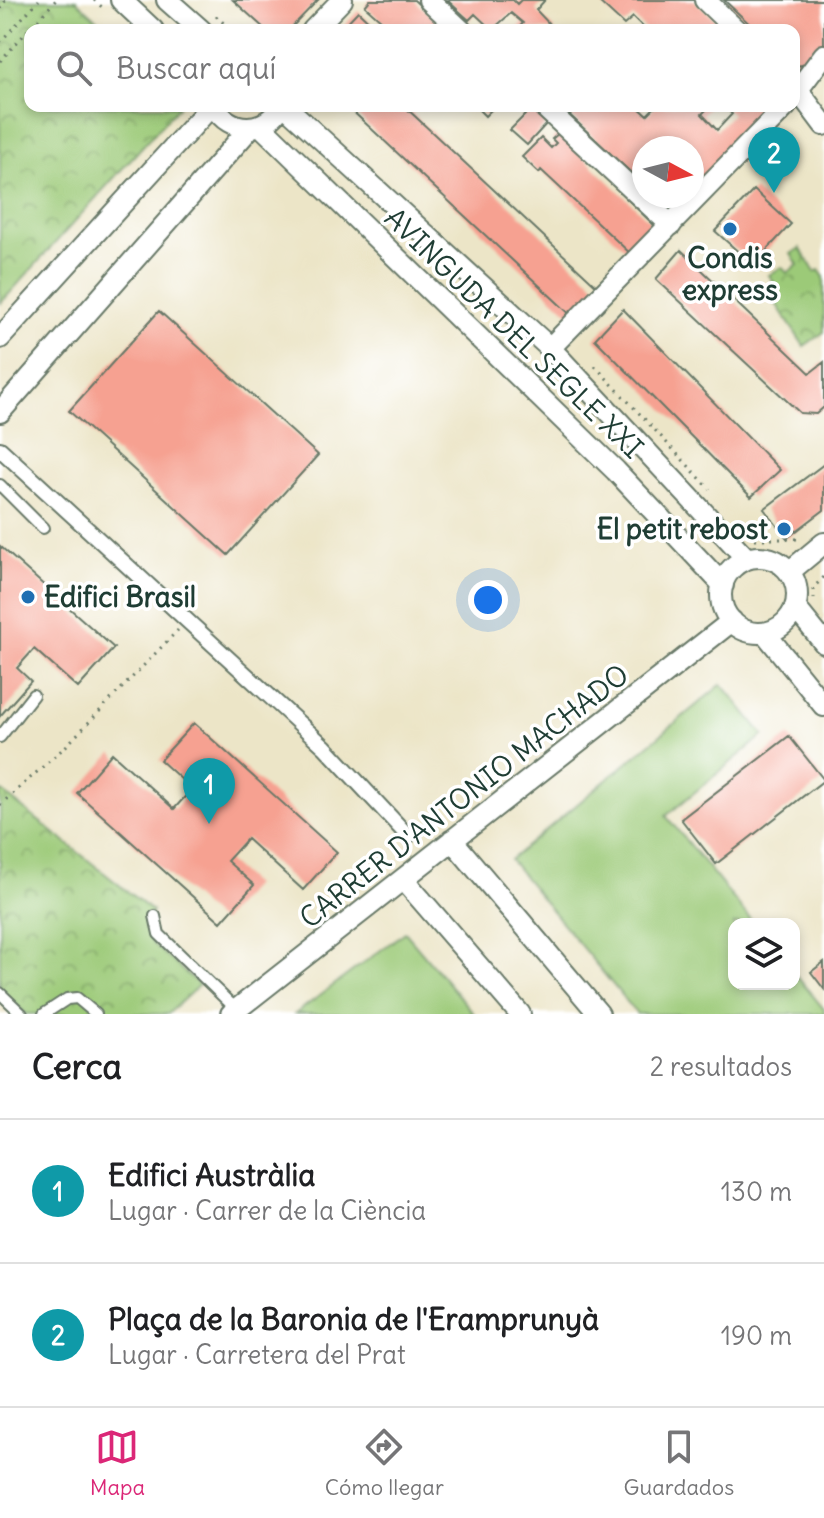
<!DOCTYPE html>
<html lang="es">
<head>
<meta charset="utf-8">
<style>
  body { margin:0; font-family:Delius,sans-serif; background:#f6f6f6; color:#202124 }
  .controls { position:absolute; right:24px; bottom:24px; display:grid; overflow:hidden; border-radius:16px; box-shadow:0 4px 12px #0003 }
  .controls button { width:72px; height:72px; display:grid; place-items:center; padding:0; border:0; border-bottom:2px solid #e0e0e0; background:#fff; color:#202124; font:40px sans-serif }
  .compass { position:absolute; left:632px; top:136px; width:72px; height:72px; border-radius:50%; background:#fff; box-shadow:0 4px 12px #0003; rotate:97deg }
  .you { position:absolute; left:488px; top:600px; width:28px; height:28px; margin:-20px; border:6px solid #fff; border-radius:50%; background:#1a73e8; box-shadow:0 0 0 12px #1a73e833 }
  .badge { display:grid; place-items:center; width:52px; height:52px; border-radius:50%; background:#db2777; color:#fff; font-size:26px; font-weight:700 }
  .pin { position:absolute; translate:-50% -66px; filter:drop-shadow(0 2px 4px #0008) }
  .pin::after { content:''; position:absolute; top:42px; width:28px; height:24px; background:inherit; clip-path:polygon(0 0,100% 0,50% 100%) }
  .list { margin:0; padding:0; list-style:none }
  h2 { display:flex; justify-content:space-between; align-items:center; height:104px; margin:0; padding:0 32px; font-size:34px }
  h2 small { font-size:26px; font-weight:400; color:#757577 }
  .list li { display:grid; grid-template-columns:52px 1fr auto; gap:24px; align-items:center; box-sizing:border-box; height:144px; padding:0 32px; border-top:2px solid #e0e0e0 }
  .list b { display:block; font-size:30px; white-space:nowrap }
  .list p { margin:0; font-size:26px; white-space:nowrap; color:#757577 }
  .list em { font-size:26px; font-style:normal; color:#757577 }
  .icon { flex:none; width:44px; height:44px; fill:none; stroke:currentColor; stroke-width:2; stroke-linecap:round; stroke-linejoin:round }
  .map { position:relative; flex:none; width:824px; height:1014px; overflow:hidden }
  .search { position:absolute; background:#fff; box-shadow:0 4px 12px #0003; left:24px; right:24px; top:24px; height:88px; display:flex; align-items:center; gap:20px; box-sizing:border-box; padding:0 28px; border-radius:16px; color:#757577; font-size:30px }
  .sheet { height:392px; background:#fff }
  nav { display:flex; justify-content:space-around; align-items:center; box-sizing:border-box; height:112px; border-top:2px solid #e0e0e0; background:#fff; font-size:22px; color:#757577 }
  nav a { display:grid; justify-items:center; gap:4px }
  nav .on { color:#db2777 }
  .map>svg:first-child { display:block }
  .grass { fill:#9cca78; stroke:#5e8456; stroke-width:2 }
  .park { fill:url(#park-crowns); stroke:#5e8456; stroke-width:2 }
  .building { fill:#f6a191 }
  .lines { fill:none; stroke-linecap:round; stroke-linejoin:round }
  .service-casing { stroke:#677867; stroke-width:14 }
  .pedestrian-casing { stroke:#677867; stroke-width:18 }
  .minor-casing { stroke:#677867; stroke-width:24 }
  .path { stroke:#677867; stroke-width:3; stroke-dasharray:2 6; stroke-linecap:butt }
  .service { stroke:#fff; stroke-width:10 }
  .pedestrian { stroke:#fff; stroke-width:14 }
  .minor { stroke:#fff; stroke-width:20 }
  .poi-dot { fill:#1f6fb2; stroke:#fff; stroke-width:3 }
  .labels { text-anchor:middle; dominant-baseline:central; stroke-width:7; stroke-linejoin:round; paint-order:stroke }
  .poi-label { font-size:28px; font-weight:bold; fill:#1f3d34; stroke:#fff }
  .street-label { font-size:28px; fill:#1f3d34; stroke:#fff }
</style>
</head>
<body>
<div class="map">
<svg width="824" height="1014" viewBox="0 0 824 1014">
  <defs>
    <pattern id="park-crowns" width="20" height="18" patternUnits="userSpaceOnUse" patternTransform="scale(2)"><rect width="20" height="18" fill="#9cca78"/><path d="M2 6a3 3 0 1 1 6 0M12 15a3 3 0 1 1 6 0" fill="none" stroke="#7fa563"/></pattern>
  </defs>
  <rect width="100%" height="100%" fill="#fff"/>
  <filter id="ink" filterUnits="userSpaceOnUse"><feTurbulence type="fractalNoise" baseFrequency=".0125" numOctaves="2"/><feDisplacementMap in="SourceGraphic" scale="16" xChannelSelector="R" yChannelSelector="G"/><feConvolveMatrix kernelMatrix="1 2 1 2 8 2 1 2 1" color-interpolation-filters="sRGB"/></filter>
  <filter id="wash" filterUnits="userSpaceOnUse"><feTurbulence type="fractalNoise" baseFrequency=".006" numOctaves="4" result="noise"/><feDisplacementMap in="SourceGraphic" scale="32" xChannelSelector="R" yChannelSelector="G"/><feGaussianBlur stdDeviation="1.8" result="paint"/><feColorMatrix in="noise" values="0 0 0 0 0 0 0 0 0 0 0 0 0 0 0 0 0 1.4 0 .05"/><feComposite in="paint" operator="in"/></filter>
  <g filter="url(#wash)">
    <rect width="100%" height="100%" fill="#ece5c7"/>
    <path class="grass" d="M722,684L764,735L666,816L754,924H734V984H794V973L824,1009V1014H637L510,860Z
      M405,932L474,1014H295Z"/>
    <path class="park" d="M0,0H76L108,30H30V106H179L0,304Z
      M800,248L815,272L819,270L824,277V332L804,346L771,296L779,290L769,275L782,267L787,273L798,265L791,254Z
      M0,790L152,911L146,926L153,944L199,985L168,1014H26L0,990Z"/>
    <g id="blocks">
      <path class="building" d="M233,0H318L289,30H266Z
        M370,0H414L446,30H392L365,6Z
        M447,0H513L517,4L521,0H545L536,10L555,30H517L523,23L511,13L492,30L475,14L469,20Z
        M597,0H694L727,30H646L633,17L624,25Z
        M724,0H824V44L810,64L795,66L794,30H756Z
        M358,11L378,30H340Z
        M347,106H404L600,289L573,317Z
        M475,106H495L485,116Z
        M518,106H529L547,123L527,145L510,130L526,114Z
        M560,106H637L647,115L656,106H710L702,114L717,130L732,114L724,106H779L692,194V148H644V185Z
        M559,133L657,228L632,255L541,170L539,173L522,157L541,138L551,148L556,143L552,139Z
        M754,190L791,224L753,265L715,231Z
        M656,196H690L682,204L664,203Z
        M681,250L810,373L824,362V407L816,414L800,413L656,279Z
        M623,309L780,470L751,497L595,339Z
        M159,311L318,455L228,555L69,411Z
        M824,464V510L787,538L764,509Z
        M0,546L114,648L78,688L34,649L17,668L31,681L0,716Z
        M194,723L337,852L303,890L247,839L227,861L254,885L221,922L77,793L112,753L174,809L192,789L160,760Z
        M789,736L824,780L716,864L681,819Z
        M824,962V989L811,972Z"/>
    </g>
  </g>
  <g filter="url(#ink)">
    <use href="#blocks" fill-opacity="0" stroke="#677867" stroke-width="2"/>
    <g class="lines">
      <defs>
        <path id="service" d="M0,485L43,528
          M0,737L33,695
          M155,916L159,934L237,1010
          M0,993L22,1014
          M44,1014L67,999L77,998L96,1014"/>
        <path id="pedestrian" d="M0,449L325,747L408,836"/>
        <path id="minor" d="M121,0L153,30
          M167,0L201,30
          M429,0L461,30
          M705,0L736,30
          M313,30L342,0
          M794,85L824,125
          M794,95L824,55
          M214,106C230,134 265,134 281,106
          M285,106L550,348L747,559
          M543,106L671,225
          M261,126L616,471L723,585
          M0,338L211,106
          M550,348L786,106
          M0,412L250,128
          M721 595a38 38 0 1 1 76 0a38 38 0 1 1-76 0Z
          M789,572L824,543
          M795,607L824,643
          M765,633L824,706
          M452,840L599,1014
          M404,880L520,1014
          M231,1014L732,621"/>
      </defs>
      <use href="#service" class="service-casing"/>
      <use href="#pedestrian" class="pedestrian-casing"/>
      <use href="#minor" class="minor-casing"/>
      <path class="path" d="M94,0L103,8
        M0,9L6,0
        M216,16L231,30
        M0,42L39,0
        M0,61L56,0
        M595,366L710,489
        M755,539H799
        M814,599V587L824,577
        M0,805L65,747L178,630"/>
      <use href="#service" class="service"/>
      <use href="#pedestrian" class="pedestrian"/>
      <use href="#minor" class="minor"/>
    </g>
  </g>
  <g class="poi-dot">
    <circle cx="730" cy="229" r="8"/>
    <circle cx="784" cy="529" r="8"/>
    <circle cx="28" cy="597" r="8"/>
  </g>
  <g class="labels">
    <g class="poi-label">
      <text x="730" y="258">Condis<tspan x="730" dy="32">express</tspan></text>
      <text x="768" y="529" text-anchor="end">El petit rebost</text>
      <text x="44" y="597" text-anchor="start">Edifici Brasil</text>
    </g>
    <g class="street-label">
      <text transform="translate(514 333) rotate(44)">AVINGUDA DEL SEGLE XXI</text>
      <text transform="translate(464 796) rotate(-38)">CARRER D'ANTONIO MACHADO</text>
    </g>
  </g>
</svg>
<div class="controls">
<button><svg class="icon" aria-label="layers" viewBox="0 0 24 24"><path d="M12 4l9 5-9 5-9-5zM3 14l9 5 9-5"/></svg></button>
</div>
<svg class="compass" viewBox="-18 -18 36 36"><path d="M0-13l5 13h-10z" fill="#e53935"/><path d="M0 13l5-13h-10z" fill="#757577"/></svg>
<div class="you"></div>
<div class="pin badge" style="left:209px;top:824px;background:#0f9aa8">1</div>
<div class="pin badge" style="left:774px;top:193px;background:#0f9aa8">2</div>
<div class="search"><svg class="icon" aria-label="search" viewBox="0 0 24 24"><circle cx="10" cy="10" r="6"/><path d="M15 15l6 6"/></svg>Buscar aquí</div>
</div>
<section class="sheet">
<h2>Cerca<small>2 resultados</small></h2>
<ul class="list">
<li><span class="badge" style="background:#0f9aa8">1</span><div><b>Edifici Austràlia</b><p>Lugar · Carrer de la Ciència</p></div><em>130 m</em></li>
<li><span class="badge" style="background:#0f9aa8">2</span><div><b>Plaça de la Baronia de l'Eramprunyà</b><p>Lugar · Carretera del Prat</p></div><em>190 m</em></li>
</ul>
</section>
<nav>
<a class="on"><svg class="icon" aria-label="map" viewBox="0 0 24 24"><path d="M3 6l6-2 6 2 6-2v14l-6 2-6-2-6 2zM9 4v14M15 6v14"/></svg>Mapa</a>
<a><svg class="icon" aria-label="directions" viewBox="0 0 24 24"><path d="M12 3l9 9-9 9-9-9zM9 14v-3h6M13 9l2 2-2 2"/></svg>Cómo llegar</a>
<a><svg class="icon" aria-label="saved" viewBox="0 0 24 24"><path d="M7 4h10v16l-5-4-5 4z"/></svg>Guardados</a>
</nav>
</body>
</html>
